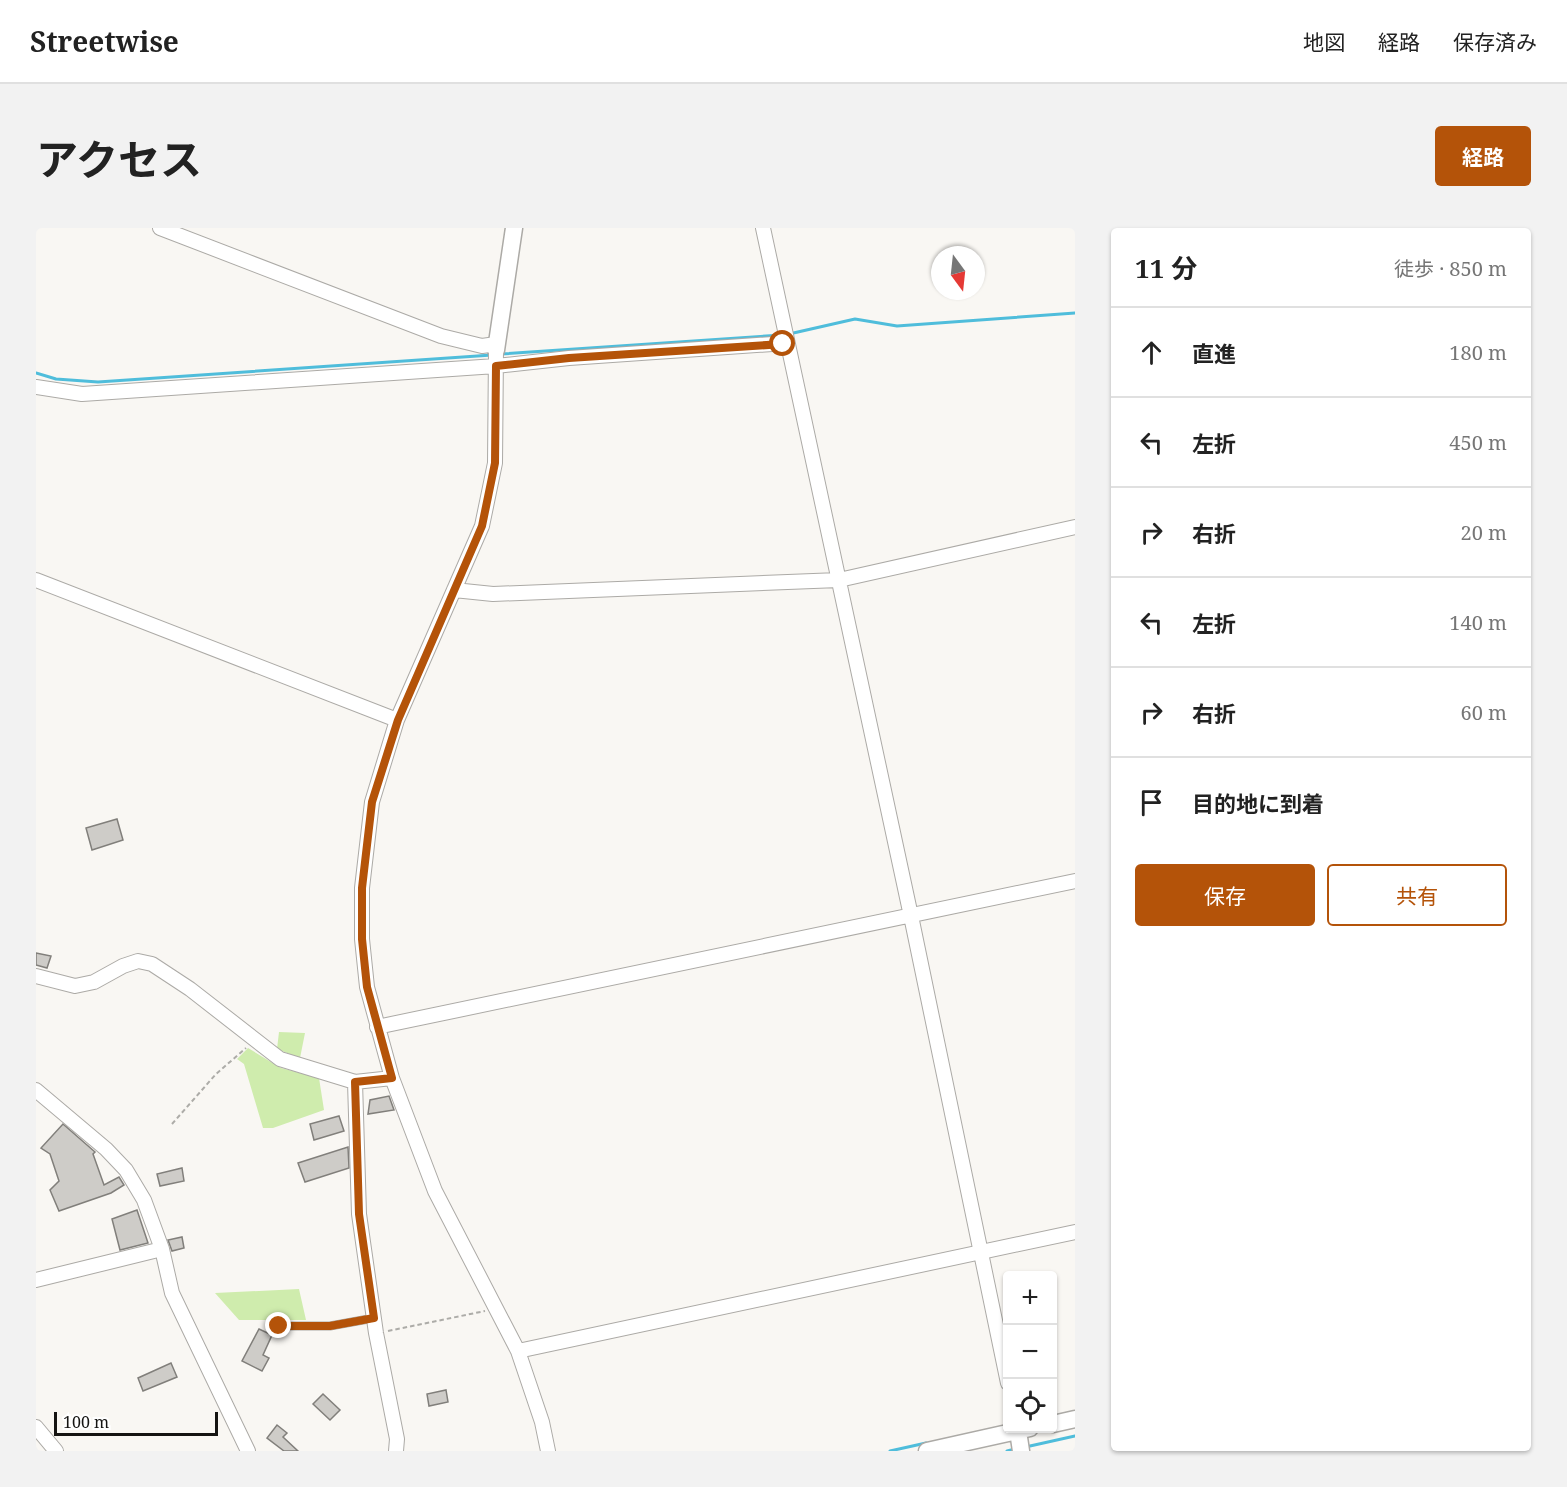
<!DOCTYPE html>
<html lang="ja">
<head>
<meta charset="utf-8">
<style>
  body { margin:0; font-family:"Noto Serif","Noto Sans JP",serif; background:#f2f2f2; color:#222 }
  .controls { position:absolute; right:18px; bottom:18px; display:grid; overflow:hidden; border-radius:6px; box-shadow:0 2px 4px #0004 }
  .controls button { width:54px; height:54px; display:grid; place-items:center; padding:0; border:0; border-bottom:2px solid #e0e0e0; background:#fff; color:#222; font:30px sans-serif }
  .compass { position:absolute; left:895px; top:18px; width:54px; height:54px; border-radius:50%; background:#fff; box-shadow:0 2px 4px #0004; rotate:165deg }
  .scale { position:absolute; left:18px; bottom:15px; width:164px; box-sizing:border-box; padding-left:6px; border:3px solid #151412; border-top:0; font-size:16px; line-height:21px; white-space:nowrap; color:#151412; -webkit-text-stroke:4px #fff; paint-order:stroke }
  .stop { position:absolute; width:18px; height:18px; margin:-14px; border:4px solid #b45309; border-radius:50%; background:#fff }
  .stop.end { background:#b45309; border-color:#fff; box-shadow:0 2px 6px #0008 }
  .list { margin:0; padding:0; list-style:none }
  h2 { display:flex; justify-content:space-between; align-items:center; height:78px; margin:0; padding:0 24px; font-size:26px }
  h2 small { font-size:20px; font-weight:400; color:#767676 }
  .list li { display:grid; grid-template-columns:39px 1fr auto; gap:18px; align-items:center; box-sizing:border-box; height:90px; padding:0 24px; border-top:2px solid #e0e0e0 }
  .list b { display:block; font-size:22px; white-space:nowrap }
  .list em { font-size:20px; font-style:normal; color:#767676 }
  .actions { display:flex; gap:12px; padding:18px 24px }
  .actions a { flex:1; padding:14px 0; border:2px solid #b45309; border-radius:6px; text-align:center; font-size:21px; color:#b45309 }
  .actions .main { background:#b45309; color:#fff }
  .icon { flex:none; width:33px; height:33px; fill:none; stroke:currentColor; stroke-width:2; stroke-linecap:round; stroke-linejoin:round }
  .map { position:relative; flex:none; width:1039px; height:1223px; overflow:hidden; border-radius:6px }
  header { display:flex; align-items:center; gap:36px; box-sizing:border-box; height:84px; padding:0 30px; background:#fff; border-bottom:2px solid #e0e0e0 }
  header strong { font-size:28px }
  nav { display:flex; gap:33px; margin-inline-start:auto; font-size:21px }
  .intro { display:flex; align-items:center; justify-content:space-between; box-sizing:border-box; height:144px; padding:0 36px }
  h1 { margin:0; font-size:42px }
  .button { padding:15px 27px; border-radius:6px; background:#b45309; color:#fff; font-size:21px; font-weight:700 }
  main { display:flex; gap:36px; padding:0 36px }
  aside { flex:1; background:#fff; border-radius:6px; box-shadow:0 2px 4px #0004 }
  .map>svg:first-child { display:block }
  .green { fill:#cfecad }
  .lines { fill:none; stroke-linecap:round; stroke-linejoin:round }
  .stream { stroke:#4fbddb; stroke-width:3 }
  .building { fill:#ceccc8; stroke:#817f7b; stroke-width:1.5 }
  .service-casing { stroke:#acaaa6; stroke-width:9 }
  .minor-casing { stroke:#acaaa6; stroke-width:16 }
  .tertiary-casing { stroke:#acaaa6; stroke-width:19 }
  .path { stroke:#adaca8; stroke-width:2; stroke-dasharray:4.5 3; stroke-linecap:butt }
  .service { stroke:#fff; stroke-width:7 }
  .minor { stroke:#fff; stroke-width:14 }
  .tertiary { stroke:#fff; stroke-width:16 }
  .route { stroke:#b45309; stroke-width:8 }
</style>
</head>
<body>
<header>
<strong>Streetwise</strong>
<nav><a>地図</a><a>経路</a><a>保存済み</a></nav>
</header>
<div class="intro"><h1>アクセス</h1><a class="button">経路</a></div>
<main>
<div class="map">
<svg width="1039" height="1223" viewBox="0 0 1039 1223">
  <rect width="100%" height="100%" fill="#f9f7f3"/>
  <path class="green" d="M243,804L269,805L264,830L241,821Z
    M212,820L245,840L283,850L288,882L237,900H227L208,836L201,831Z
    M263,1061L270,1092H203L179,1065Z"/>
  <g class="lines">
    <path class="stream" d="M753,106L819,91L861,98L1039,85
      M465,126L746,107
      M0,145L20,151L62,154L456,127
      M994,1218L1039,1208
      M854,1223L890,1215
      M971,1223L975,1222"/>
  </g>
  <path class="building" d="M81,591L87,612L56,622L50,600Z
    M0,725L15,728L11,740L0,737Z
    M353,868L358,882L332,886L334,872Z
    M303,888L308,903L278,912L274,896Z
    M27,896L59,924L57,926L68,957L83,949L88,957L75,965L23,983L14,962L23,953L14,926L5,920Z
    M312,919L313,940L269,954L262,935Z
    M146,940L148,953L124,958L121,946Z
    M101,982L112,1015L84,1022L76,991Z
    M146,1009L148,1020L136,1023L132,1012Z
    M223,1101L236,1107L227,1127L233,1130L226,1143L206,1133Z
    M135,1135L141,1149L107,1163L102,1150Z
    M410,1162L412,1174L393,1178L391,1166Z
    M287,1166L304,1182L294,1192L277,1176Z
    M241,1197L251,1205L247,1209L262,1223H248L231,1210Z"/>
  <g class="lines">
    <defs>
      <path id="service" d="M243,1098H294L338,1090"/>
      <path id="minor" d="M124,0L405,108L446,118L460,116
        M727,0L875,688L972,1155
        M460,122L459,235L446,298L361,492L336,574L326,660V711L331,759L356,850L399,963L482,1123L506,1194L512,1223
        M0,159L46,166L460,138L533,130L751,115
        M0,352L361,492
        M418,362L457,366L803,352L1039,299
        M0,748L39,758L58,754L87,738L102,733L116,736L154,761L244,831L319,854L356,850
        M341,799L1039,653
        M319,854L323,986L340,1105L361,1211L360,1223
        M0,862L70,921L90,942L108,972L126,1021L136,1065L212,1223
        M0,1052L126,1021
        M482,1123L1039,1004
        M0,1199L20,1223"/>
      <path id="tertiary" d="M460,122L478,0
        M1017,1196L1039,1191
        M982,1203L985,1223
        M891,1223L994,1200"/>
    </defs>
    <use href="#service" class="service-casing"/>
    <use href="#minor" class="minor-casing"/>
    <use href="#tertiary" class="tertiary-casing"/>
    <path class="path" d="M136,896L180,846L210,820
      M352,1103L449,1083"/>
    <use href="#service" class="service"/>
    <use href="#minor" class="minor"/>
    <use href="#tertiary" class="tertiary"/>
  </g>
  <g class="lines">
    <path class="route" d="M243,1098H294L338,1090L323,986L319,854L356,850L331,759L326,711V660L336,574L362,492L446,298L459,235L460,138L533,130L747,116"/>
  </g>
</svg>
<div class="controls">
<button>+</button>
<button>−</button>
<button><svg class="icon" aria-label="locate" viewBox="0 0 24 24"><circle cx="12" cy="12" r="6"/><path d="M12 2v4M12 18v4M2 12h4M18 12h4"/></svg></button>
</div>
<svg class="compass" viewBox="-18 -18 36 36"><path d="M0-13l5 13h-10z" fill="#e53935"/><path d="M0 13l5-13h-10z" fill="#767676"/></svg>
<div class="scale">100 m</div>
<div class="stop" style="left:747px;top:116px"></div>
<div class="stop end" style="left:243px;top:1098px"></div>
</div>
<aside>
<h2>11 分<small>徒歩 · 850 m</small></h2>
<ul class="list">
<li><svg class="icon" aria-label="ahead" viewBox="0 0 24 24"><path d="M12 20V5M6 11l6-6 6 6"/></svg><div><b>直進</b></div><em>180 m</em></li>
<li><svg class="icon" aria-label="left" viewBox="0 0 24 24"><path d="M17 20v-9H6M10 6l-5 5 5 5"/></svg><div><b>左折</b></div><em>450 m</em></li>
<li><svg class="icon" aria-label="right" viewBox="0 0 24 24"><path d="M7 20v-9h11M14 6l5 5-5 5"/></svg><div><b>右折</b></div><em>20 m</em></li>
<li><svg class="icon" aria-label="left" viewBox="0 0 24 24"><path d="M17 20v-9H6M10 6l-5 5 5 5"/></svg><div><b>左折</b></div><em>140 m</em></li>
<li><svg class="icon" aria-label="right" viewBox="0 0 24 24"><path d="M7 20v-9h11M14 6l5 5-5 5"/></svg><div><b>右折</b></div><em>60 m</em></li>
<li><svg class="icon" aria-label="arrive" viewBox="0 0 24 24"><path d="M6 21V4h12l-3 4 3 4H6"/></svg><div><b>目的地に到着</b></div></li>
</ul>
<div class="actions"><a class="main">保存</a><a>共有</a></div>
</aside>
</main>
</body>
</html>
